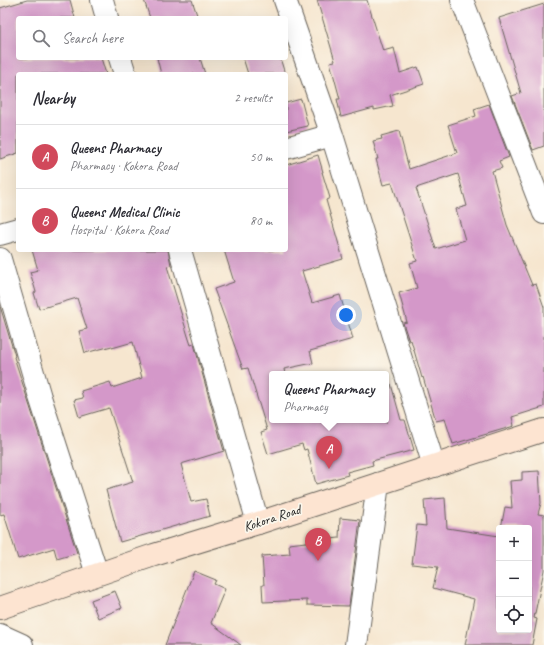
<!DOCTYPE html>
<html lang="en">
<head>
<meta charset="utf-8">
<style>
  body { margin:0; font-family:Caveat,sans-serif; background:#f7f7f7; color:#2b2b33 }
  .controls { position:absolute; right:12px; bottom:12px; display:grid; overflow:hidden; border-radius:4px; box-shadow:0 4px 16px #0002 }
  .controls button { width:36px; height:36px; display:grid; place-items:center; padding:0; border:0; border-bottom:1px solid #e1e1e2; background:#fff; color:#2b2b33; font:20px sans-serif }
  .you { position:absolute; left:346px; top:315px; width:14px; height:14px; margin:-10px; border:3px solid #fff; border-radius:50%; background:#1a73e8; box-shadow:0 0 0 6px #1a73e833 }
  .badge { display:grid; place-items:center; width:26px; height:26px; border-radius:50%; background:#d1495b; color:#fff; font-size:13px; font-weight:700 }
  .pin { position:absolute; translate:-50% -33px; filter:drop-shadow(0 1px 2px #0008) }
  .pin::after { content:''; position:absolute; top:21px; width:14px; height:12px; background:inherit; clip-path:polygon(0 0,100% 0,50% 100%) }
  .popup { position:absolute; left:269px; top:371px; width:120px; height:52px; box-sizing:border-box; display:grid; place-content:center; border-radius:4px; background:#fff; filter:drop-shadow(0 1px 3px #0005); font-size:13px; white-space:nowrap; color:#7c7c81 }
  .popup b { font-size:15px; color:#2b2b33 }
  .popup::after { content:''; position:absolute; left:50%; top:100%; margin-left:-8px; border:8px solid transparent; border-top-color:#fff }
  .list { margin:0; padding:0; list-style:none }
  h2 { display:flex; justify-content:space-between; align-items:center; height:52px; margin:0; padding:0 16px; font-size:17px }
  h2 small { font-size:13px; font-weight:400; color:#7c7c81 }
  .list li { display:grid; grid-template-columns:26px 1fr auto; gap:12px; align-items:center; box-sizing:border-box; height:64px; padding:0 16px; border-top:1px solid #e1e1e2 }
  .list b { display:block; font-size:15px; white-space:nowrap }
  .list p { margin:0; font-size:13px; white-space:nowrap; color:#7c7c81 }
  .list em { font-size:13px; font-style:normal; color:#7c7c81 }
  .icon { flex:none; width:22px; height:22px; fill:none; stroke:currentColor; stroke-width:2; stroke-linecap:round; stroke-linejoin:round }
  .map { position:relative; flex:none; width:544px; height:645px; overflow:hidden }
  .search { position:absolute; background:#fff; box-shadow:0 4px 16px #0002; left:16px; top:16px; width:272px; height:44px; display:flex; align-items:center; gap:10px; box-sizing:border-box; padding:0 14px; border-radius:4px; color:#7c7c81; font-size:15px }
  .panel { position:absolute; background:#fff; box-shadow:0 4px 16px #0002; left:16px; top:72px; width:272px; height:180px; border-radius:4px }
  .map>svg:first-child { display:block }
  .building { fill:#d498c9; fill-rule:evenodd }
  .lines { fill:none; stroke-linecap:round; stroke-linejoin:round }
  .street-casing { stroke:#68635b; stroke-width:24 }
  .secondary-casing { stroke:#68635b; stroke-width:24 }
  .street { stroke:#fff; stroke-width:22 }
  .secondary { stroke:#fde4d1; stroke-width:22 }
  .labels { text-anchor:middle; dominant-baseline:central; stroke-width:3.5; stroke-linejoin:round; paint-order:stroke }
  .street-label { font-size:14px; fill:#1c1c1c; stroke:#fbf7ec }
</style>
</head>
<body>
<div class="map">
<svg width="544" height="645" viewBox="0 0 544 645">
  <rect width="100%" height="100%" fill="#fbf7ec"/>
  <filter id="ink" filterUnits="userSpaceOnUse"><feTurbulence type="fractalNoise" baseFrequency=".025" numOctaves="2"/><feDisplacementMap in="SourceGraphic" scale="8" xChannelSelector="R" yChannelSelector="G"/><feConvolveMatrix kernelMatrix="1 2 1 2 8 2 1 2 1" color-interpolation-filters="sRGB"/></filter>
  <filter id="wash" filterUnits="userSpaceOnUse"><feTurbulence type="fractalNoise" baseFrequency=".012" numOctaves="4" result="noise"/><feDisplacementMap in="SourceGraphic" scale="16" xChannelSelector="R" yChannelSelector="G"/><feGaussianBlur stdDeviation="0.9" result="paint"/><feColorMatrix in="noise" values="0 0 0 0 0 0 0 0 0 0 0 0 0 0 0 0 0 1.4 0 .05"/><feComposite in="paint" operator="in"/></filter>
  <g filter="url(#wash)">
    <rect width="100%" height="100%" fill="#f6e6cf"/>
    <g id="blocks">
      <path class="building" d="M27,0H70L75,18H18V58H101L106,74H18V153L0,159V8Z
        M144,0H192L198,18H150Z
        M317,0H367L383,51L394,48L400,73L418,67L424,84L390,95L393,106L374,110V108L341,117L337,99H340L330,62L335,61Z
        M544,4V146L533,150L512,96L521,93L499,18Z
        M157,58H200L205,74H161Z
        M243,58H280L285,74H248Z
        M301,99L308,126L286,131V103Z
        M489,104L509,157L499,161L502,168L492,171L507,225L532,285L536,284L544,307V407L512,417L514,426L453,444L445,419L436,421L423,377L422,378L411,340L409,341L403,323L407,322L399,293L417,288L410,263L417,261L392,183L383,185L376,159H378L373,141L382,139L381,136L399,131L409,169L457,153L448,125L476,116L474,109ZM458,174L467,206L456,209L465,240L436,249L416,188Z
        M318,155L323,172H322L330,198L326,200L343,259L302,271L312,303L340,295L353,339L310,351L313,363L284,369L285,374H272V420H385L386,423V385L391,384L401,420H405L414,450L372,461L373,465L347,472L348,475L316,484L307,449L304,450L302,444L268,454L261,432L267,430L248,368L243,369L214,289L234,282L224,250H286V165Z
        M32,250H168L171,265L167,266L188,336L191,345L194,344L224,451L181,464L191,502L206,499L210,516L120,542L106,490L133,482L109,408L79,417L74,400L83,398L81,391L110,382L112,388L142,378L133,342L112,348V346L85,353L79,331L87,329L77,298L39,309L34,293L36,292L30,272L38,270Z
        M0,306L15,356L14,357L77,553L57,559L54,548L18,559L4,514L0,515Z
        M539,471L541,503L538,514L544,515V570L534,618L537,619L532,645H465L474,599L433,588L438,567L412,564L417,525L426,526L424,500L445,498L447,528L499,536V630H529V528H501L505,507L512,508L510,481L522,480V472Z
        M340,518L360,520L349,606L307,605V600L263,602L262,585H264L262,556L290,554L289,544L339,538Z
        M194,571L216,580L214,584L225,589L211,623L241,645H165Z
        M115,591L122,608L98,618L91,600Z"/>
    </g>
  </g>
  <g filter="url(#ink)">
    <use href="#blocks" fill-opacity="0" stroke="#68635b" stroke-width="1"/>
    <g class="lines">
      <defs>
        <path id="street" d="M102,0L107,18
          M285,0L332,135L434,466
          M462,0L544,213
          M120,58L125,74
          M286,148L332,135
          M0,234L18,229
          M180,250L258,523
          M0,259L40,397L97,574
          M0,635L22,645
          M356,645L378,484"/>
        <path id="secondary" d="M0,608L154,555L258,523L544,430"/>
      </defs>
      <use href="#street" class="street-casing"/>
      <use href="#secondary" class="secondary-casing"/>
      <use href="#street" class="street"/>
      <use href="#secondary" class="secondary"/>
    </g>
  </g>
  <g class="labels">
    <g class="street-label">
      <text transform="translate(272 518) rotate(-18)">Kokora Road</text>
    </g>
  </g>
</svg>
<div class="controls">
<button>+</button>
<button>−</button>
<button><svg class="icon" aria-label="locate" viewBox="0 0 24 24"><circle cx="12" cy="12" r="6"/><path d="M12 2v4M12 18v4M2 12h4M18 12h4"/></svg></button>
</div>
<div class="you"></div>
<div class="pin badge" style="left:329px;top:469px">A</div>
<div class="popup"><b>Queens Pharmacy</b>Pharmacy</div>
<div class="pin badge" style="left:318px;top:561px">B</div>
<div class="search"><svg class="icon" aria-label="search" viewBox="0 0 24 24"><circle cx="10" cy="10" r="6"/><path d="M15 15l6 6"/></svg>Search here</div>
<section class="panel">
<h2>Nearby<small>2 results</small></h2>
<ul class="list">
<li><span class="badge">A</span><div><b>Queens Pharmacy</b><p>Pharmacy · Kokora Road</p></div><em>50 m</em></li>
<li><span class="badge">B</span><div><b>Queens Medical Clinic</b><p>Hospital · Kokora Road</p></div><em>80 m</em></li>
</ul>
</section>
</div>
</body>
</html>
